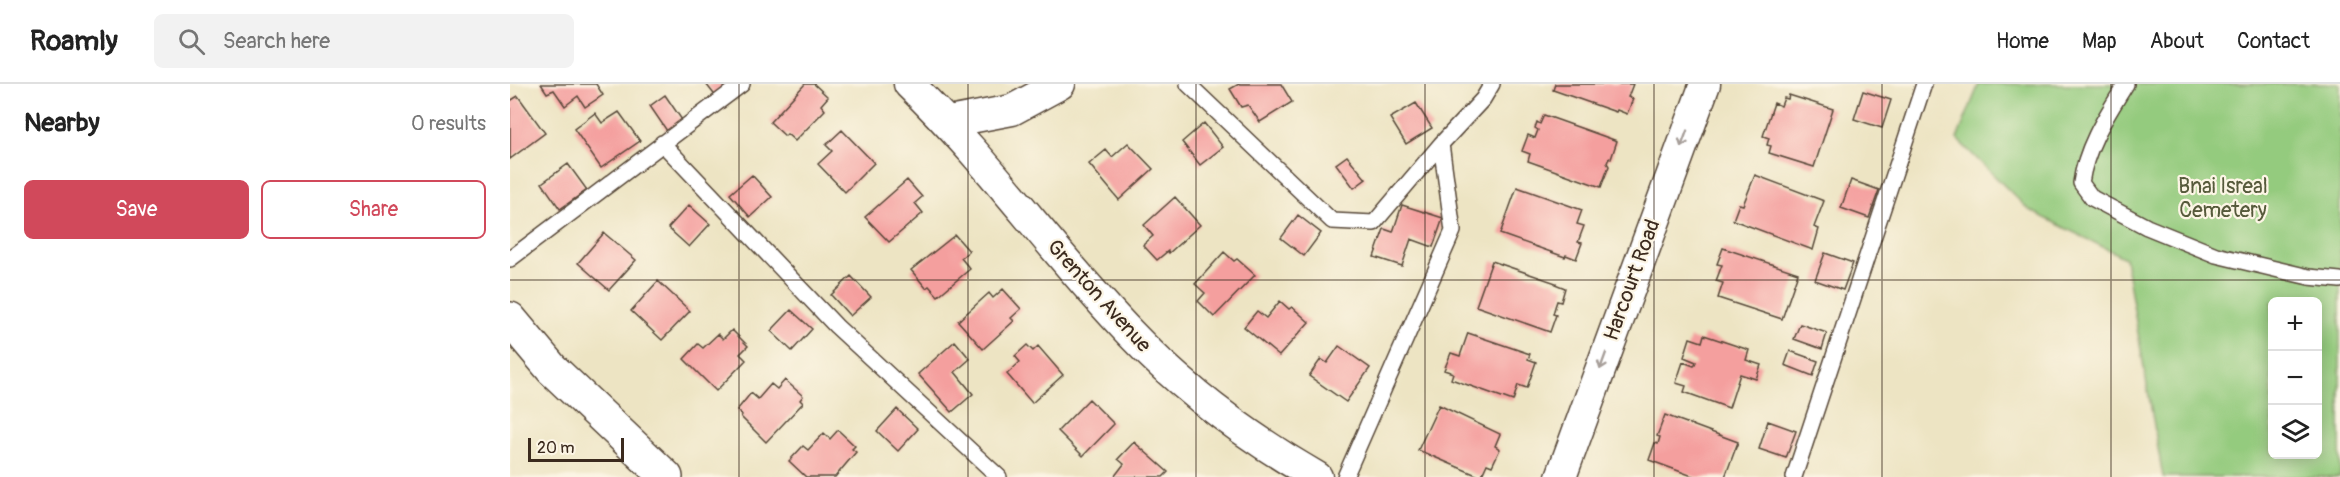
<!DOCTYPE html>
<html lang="en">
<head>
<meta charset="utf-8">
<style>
  body { margin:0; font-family:Pangolin,sans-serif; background:#f2f2f2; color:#222 }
  .controls { position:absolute; right:18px; bottom:18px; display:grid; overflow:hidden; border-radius:9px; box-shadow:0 3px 15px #0003 }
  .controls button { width:54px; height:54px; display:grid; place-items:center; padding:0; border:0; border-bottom:2px solid #e0e0e0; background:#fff; color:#222; font:30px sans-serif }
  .scale { position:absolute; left:18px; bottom:15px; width:96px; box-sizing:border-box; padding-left:6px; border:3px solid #3b2a1e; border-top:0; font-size:16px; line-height:21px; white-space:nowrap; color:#3b2a1e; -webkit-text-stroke:4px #fcf5e5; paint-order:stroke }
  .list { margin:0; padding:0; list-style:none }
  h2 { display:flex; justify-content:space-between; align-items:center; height:78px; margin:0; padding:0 24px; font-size:26px }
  h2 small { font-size:20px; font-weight:400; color:#767676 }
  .actions { display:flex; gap:12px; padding:18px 24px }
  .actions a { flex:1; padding:14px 0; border:2px solid #d1495b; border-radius:9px; text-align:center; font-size:21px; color:#d1495b }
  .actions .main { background:#d1495b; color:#fff }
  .icon { flex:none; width:33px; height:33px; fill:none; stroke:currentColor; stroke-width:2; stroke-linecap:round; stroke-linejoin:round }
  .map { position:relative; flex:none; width:1830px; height:393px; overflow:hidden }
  header { display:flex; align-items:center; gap:36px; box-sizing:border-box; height:84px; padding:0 30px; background:#fff; border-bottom:2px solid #e0e0e0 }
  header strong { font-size:28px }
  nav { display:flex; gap:33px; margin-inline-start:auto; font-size:21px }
  .search { width:420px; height:54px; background:#f2f2f2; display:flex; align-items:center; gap:15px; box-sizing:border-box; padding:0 21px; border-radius:9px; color:#767676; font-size:22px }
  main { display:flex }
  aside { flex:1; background:#fff }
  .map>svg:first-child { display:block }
  .green { fill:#94cb7e; stroke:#687a4e; stroke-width:1.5; fill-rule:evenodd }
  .building { fill:#f49f9e }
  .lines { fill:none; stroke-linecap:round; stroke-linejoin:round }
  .service-casing { stroke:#564637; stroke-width:18 }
  .minor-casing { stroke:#564637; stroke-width:33 }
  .primary-casing { stroke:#564637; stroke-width:36 }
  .service { stroke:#fff; stroke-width:15 }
  .minor { stroke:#fff; stroke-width:30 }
  .primary { stroke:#fff; stroke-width:33 }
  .oneway { stroke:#a79f9a }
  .grid { fill:none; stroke:#3b2a1e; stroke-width:1.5; stroke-opacity:0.55 }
  .labels { text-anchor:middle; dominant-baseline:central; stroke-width:4.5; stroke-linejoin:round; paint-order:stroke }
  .park-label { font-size:21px; fill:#565a3b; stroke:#fcf5e5 }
  .street-label { font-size:21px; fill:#3b2a1e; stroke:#fcf5e5 }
</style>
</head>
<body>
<header>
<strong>Roamly</strong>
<div class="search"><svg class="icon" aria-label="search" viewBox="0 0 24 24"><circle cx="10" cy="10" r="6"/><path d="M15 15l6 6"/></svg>Search here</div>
<nav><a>Home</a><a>Map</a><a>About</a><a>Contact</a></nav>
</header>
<main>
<aside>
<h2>Nearby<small>0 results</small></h2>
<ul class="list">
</ul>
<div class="actions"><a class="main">Save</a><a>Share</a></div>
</aside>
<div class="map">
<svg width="1830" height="393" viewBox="0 0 1830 393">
  <rect width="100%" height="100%" fill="#fcf5e5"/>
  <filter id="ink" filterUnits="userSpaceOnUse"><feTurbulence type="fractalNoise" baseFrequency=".0167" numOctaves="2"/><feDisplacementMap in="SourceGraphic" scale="12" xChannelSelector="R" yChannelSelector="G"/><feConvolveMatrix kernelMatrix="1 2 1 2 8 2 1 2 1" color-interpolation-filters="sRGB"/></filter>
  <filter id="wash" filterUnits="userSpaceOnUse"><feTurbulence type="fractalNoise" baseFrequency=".008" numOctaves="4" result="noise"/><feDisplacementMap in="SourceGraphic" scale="24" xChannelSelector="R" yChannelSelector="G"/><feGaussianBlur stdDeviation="1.35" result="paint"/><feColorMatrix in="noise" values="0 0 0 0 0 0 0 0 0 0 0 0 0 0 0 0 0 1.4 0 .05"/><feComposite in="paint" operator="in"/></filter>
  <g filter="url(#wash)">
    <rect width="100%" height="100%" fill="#ede4c3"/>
    <path class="green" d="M1469,0H1830V393H1653L1615,174L1519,126L1447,55ZM1762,218H1808V370H1762Z"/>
    <g id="blocks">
      <path class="building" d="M31,0H86L93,11L75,23L68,12L55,22L44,6L37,9Z
        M196,0H225L207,14Z
        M295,0H304L318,13L311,21L315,26L285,57L277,50L275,52L260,38Z
        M729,0H771L782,18L750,38L738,21L731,23L720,5Z
        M1045,0H1123L1118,13L1123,15L1117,30L1107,26L1106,28L1043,6Z
        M1353,7L1381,16L1372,44L1344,35Z
        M155,11L172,36L157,47L140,22Z
        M1279,11L1323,25L1304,83L1259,69L1261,62L1257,61L1259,54L1253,52L1264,19L1271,22L1274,14L1278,15Z
        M8,12L35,49L0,75V17Z
        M906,19L922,44L896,60L880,34Z
        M109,28L130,57L91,84L64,45L85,29L92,39Z
        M1034,31L1107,57L1101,75L1099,74L1097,79L1099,82L1091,103L1018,77L1020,70L1012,67L1018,51L1025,54L1028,46L1025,44L1027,38L1030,40Z
        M694,39L713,63L690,81L672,58Z
        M332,46L364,79L335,108L308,80L322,67L316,61Z
        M618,59L643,85L609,116L579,80L596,66L602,73Z
        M837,72L856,95L844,104L826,80Z
        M58,80L77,106L50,125L32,99Z
        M242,91L262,113L240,133L220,110Z
        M1245,91L1314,117L1304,143L1309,145L1303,166L1223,136L1229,120L1233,121Z
        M397,96L412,113L405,119L413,129L379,158L355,133Z
        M1341,96L1369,106L1359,134L1331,124Z
        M1007,103L1072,126L1067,140L1074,142L1068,158L1072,159L1066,175L1056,171L1055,173L990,150Z
        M665,113L690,141L659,169L658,167L647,176L633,161L643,152L634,141Z
        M179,121L200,140L179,163L158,144Z
        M892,121L933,134L923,163L901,155L892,182L864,173L874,145L883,148Z
        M788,131L811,149L794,172L771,154Z
        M94,149L126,176L99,206L68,179Z
        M445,151L459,167L451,174L460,185L428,212L419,202L416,204L401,186Z
        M1213,164L1288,189L1272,235L1208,214L1213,199L1206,197L1212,181L1207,180Z
        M714,168L724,177L727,175L745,191L704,233L688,217L695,209L685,200Z
        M1315,169L1343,179L1333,206L1305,196Z
        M982,177L1046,199L1045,200L1055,204L1051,218L1047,217L1045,223L1043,230L1046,231L1040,248L966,222Z
        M341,192L361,213L340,232L321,211Z
        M148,197L180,227L152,256L121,227Z
        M493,205L511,225L501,234L504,237L473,265L448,237L479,209L483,214Z
        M770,217L779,225L782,223L799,238L769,272L734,243L747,227L756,234Z
        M281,226L302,245L282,267L261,247Z
        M1290,240L1317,249L1312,265L1284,255Z
        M222,246L238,262L230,270L236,276L206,307L174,275L188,260L193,264L208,250L213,255Z
        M958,249L1020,270L1018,275L1026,278L1017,304L1008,301L1003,317L941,295L943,289L934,286L941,269L950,272Z
        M1194,251L1239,266L1236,276L1251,281L1246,295L1230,290L1219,324L1174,308L1176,302L1166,299L1173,278L1184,282L1186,278L1174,273L1180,254L1192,258Z
        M445,257L460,275L445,288L463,310L442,328L408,290Z
        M517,261L523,267L528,262L553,291L522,319L497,290L510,278L505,272Z
        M829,262L860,284L836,318L799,292L811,275L817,279Z
        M1280,267L1308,277L1303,292L1275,281Z
        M275,296L293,312L290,316L293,319L256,358L231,333L232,331L227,326L241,309L248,315L261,300L267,305Z
        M579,315L604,340L573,372L548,347Z
        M929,321L990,350L985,362L990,365L982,382L977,380L971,393L908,366Z
        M387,325L408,345L388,367L367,347Z
        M1155,331L1228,358L1215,393H1185L1139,376L1145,359L1148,360L1150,353L1147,352Z
        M1258,337L1286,347L1276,374L1249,365Z
        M328,346L345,362L342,365L346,368L325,393H296L279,377L293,362L298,366L314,349L320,355Z
        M624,358L658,388L653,393H604L614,380L608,375Z"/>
    </g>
  </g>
  <g filter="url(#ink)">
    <use href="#blocks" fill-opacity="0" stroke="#564637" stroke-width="1.5"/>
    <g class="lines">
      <defs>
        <path id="service" d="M678,0L822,137L864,139L931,60L973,15L982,0
          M1616,0C1597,31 1576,62 1571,99L1582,114L1637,143L1706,171L1799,193L1830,196
          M152,59L326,242L489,393
          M0,175L232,0
          M835,393L943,147L931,60
          M1284,393L1414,0"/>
        <path id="minor" d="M399,0C479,77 543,169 620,249C674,306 739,354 807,393
          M439,38L502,26L550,0
          M1051,393L1195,0"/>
        <path id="primary" d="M0,235L42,285L156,393"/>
      </defs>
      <use href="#service" class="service-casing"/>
      <use href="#minor" class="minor-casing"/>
      <use href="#primary" class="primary-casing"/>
      <use href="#service" class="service"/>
      <use href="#minor" class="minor"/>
      <use href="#primary" class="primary"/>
    </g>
    <defs><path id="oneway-shaft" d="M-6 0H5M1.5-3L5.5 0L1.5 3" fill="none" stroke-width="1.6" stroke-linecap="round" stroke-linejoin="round" transform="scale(1.5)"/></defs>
    <g class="oneway">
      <use href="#oneway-shaft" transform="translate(1174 55) rotate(110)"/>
      <use href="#oneway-shaft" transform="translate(1093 277) rotate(110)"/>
    </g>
  </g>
  <path class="grid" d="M229,0V393M458,0V393M686,0V393M915,0V393M1144,0V393M1372,0V393M1601,0V393M0,196H1830"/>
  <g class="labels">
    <g class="park-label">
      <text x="1713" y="102">Bnai Isreal<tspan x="1713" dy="24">Cemetery</tspan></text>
    </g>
    <g class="street-label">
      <text transform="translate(1122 196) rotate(-70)">Harcourt Road</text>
      <text transform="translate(589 212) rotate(48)">Grenton Avenue</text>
    </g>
  </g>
</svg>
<div class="controls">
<button>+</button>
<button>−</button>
<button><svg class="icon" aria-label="layers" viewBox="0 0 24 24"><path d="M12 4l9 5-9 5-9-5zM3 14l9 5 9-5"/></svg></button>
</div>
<div class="scale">20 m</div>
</div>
</main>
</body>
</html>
